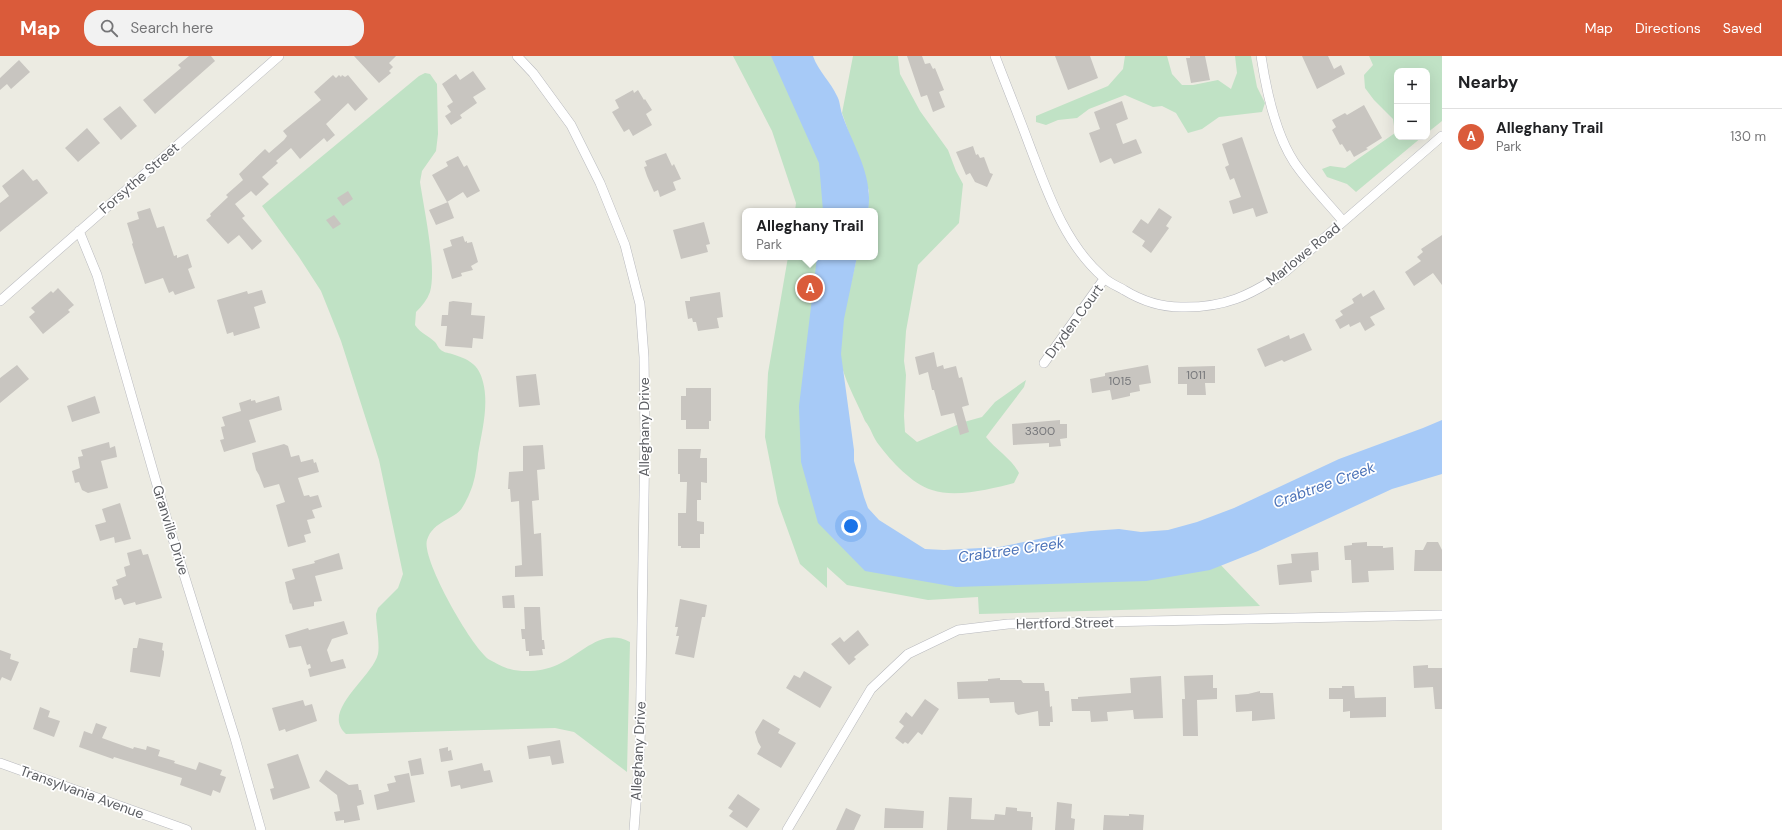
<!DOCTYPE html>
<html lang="en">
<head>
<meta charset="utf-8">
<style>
  body { margin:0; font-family:"DM Sans",sans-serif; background:#f2f2f2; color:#202124 }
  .controls { position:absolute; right:12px; top:12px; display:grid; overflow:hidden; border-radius:8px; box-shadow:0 4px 16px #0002 }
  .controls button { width:36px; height:36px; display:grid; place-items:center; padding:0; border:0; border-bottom:1px solid #e0e0e0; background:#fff; color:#202124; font:20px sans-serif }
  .you { position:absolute; left:851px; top:470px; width:14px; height:14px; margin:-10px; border:3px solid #fff; border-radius:50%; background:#1a73e8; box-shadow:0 0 0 6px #1a73e833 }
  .badge { display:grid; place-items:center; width:26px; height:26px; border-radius:50%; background:#da5b3a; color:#fff; font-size:13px; font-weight:700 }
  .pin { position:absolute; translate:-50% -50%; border:2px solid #fff; box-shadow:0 1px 4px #0006 }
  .popup { position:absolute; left:742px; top:152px; width:136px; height:52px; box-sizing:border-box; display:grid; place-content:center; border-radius:8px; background:#fff; filter:drop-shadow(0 1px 3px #0005); font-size:13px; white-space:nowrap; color:#757577 }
  .popup b { font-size:15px; color:#202124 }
  .popup::after { content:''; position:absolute; left:50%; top:100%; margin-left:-8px; border:8px solid transparent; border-top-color:#fff }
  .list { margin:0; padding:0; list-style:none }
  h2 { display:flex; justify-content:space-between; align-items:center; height:52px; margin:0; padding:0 16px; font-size:17px }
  h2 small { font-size:13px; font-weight:400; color:#757577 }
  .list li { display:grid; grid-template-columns:26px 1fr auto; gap:12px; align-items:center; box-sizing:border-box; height:56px; padding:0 16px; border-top:1px solid #e0e0e0 }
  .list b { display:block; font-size:15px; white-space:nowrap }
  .list p { margin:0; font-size:13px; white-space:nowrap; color:#757577 }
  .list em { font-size:13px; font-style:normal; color:#757577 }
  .icon { flex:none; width:22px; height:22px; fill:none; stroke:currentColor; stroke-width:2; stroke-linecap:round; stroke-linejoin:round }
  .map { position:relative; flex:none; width:1442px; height:774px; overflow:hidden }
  header { display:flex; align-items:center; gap:24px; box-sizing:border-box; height:56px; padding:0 20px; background:#da5b3a; color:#fff }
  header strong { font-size:19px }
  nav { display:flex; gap:22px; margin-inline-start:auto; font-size:14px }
  .search { width:280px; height:36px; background:#f2f2f2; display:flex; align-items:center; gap:10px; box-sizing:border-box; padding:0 14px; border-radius:16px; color:#757577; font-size:15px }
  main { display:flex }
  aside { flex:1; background:#fff }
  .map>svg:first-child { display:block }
  .green { fill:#c0e2c5 }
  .water { fill:#a7caf7 }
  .building { fill:#c8c5c0 }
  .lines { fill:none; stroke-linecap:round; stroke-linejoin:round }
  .street-casing { stroke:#b8b9be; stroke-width:10 }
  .street { stroke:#fff; stroke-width:9 }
  .labels { text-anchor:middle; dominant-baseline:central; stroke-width:3.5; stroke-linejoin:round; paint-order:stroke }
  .number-label { font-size:12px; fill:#76777a }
  .street-label { font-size:14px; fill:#5b5d62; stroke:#fff }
  .water-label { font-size:15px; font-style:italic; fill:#4c73b8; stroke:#fff }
</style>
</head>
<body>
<header>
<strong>Map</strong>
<div class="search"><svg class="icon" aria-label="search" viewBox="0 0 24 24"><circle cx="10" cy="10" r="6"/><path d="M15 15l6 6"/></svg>Search here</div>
<nav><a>Map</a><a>Directions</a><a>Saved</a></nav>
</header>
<main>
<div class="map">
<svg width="1442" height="774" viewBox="0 0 1442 774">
  <rect width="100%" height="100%" fill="#ecebe2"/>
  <path class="green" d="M733,0H792L849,155H795L796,147L772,75Z
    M853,0H898L900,18L920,55L948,94L956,115L963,128L959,167L918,209L906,275L904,305L906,319L904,360L905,376L917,386L964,366L982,361L995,346L1026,324L1024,331L986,381C996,394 1012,403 1019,417L1014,427C991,433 956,442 932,434C912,428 891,405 879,389C873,382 871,372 865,365C858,348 847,329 842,311C835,283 851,229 857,201H875V155H868L869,135L842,57Z
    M1125,0H1167L1172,18L1182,29H1193L1218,24L1231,33L1237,17L1235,0H1251L1257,31L1265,47L1262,56L1219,61L1202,73L1188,77L1176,57L1162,50L1153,51L1125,39L1089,53L1077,62L1058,64L1046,69L1036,66V60L1108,30L1123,13Z
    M1369,0H1442V65L1427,77V15H1397V81H1422L1356,136L1347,128L1327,121L1322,113L1330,110L1345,112L1395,77L1393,63L1374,44L1365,32L1364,19L1373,9Z
    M425,17L430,18L437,28L438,78L436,95L422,115L420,126C424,153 437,212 430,236C427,244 422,250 416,256L415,269C421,278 428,279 435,286C437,288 438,292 441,294C443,296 448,297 452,298C468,303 479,308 483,326C489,349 482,375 478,398C477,408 476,418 473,428C471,435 466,446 462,452C455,463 433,465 427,484C421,503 473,594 490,604C496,607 504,612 510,613C523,617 545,615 557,609C582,598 602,571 630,586L627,716L574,676L555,672L346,678C320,655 372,622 378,598C380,588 376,568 376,558L378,552L398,532L403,518L379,404L341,285L321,235L299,201L262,150L419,20Z
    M788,201H842L826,321L862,477L932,508L1194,481L1260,550L979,558L978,541L928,544L847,529L827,511V532L800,508L778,447L765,381L768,317Z"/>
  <path class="water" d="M771,0H813C818,15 831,26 837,40C840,45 840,52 842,58C853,90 874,120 868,155H823L819,107Z
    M817,201H857L844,263L841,298L854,394V405L864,441L868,452L879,464L925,493L944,494L999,491L1064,478L1091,475L1119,473L1141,476L1168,474L1197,466L1234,452L1339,403L1423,372L1442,364V418L1392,433L1258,495L1210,514L1146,525L956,531L865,515L818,467L801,406L799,350Z"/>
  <path class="building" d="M189,0H211L215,5L155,58L143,44L181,12L178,9Z
    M354,0H396L389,7L393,11L389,15L391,17L379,27Z
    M907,0H922L925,8L930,7L933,13L935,12L944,34L939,36L945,51L933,56L927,39L921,41Z
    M1055,0H1090L1098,22L1068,34Z
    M1190,0H1205L1210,24L1191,27L1186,2H1190Z
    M1302,0H1328L1334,13L1341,9L1345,18L1317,33Z
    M19,4L30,16L11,33L7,28L0,34V22Z
    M473,15L486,33L473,41L477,47L460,59L462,62L451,69L445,60L451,56L447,50L453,46L442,28L456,18L460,24Z
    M333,19L336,22L339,19L341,21L342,19L345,21L348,19L368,43L355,55L348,47L326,68L335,79L327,86L324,82L300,103L291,92L276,105L278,107L262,121L269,128L256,140L251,135L235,148L245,160L242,162L262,185L252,194L239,179L228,188L206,164L211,160L210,158L228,141L226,139L243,124L239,118L265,93L269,97L284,84L287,80L283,75L321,44L314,36Z
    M633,34L634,37L638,34L644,44L645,43L652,54L646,58L652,69L633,80L629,73L624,76L612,56L619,52L615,44Z
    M1122,45L1128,63L1116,68L1123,88L1136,83L1142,97L1114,108L1111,102L1100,107L1089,77L1100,73L1094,56Z
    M1364,49L1382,82L1366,92L1368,93L1354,101L1350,94L1347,96L1342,88L1340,89L1332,74L1336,71L1332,64L1345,57L1347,59Z
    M120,50L137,70L121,84L103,63Z
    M87,72L100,87L78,106L65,92Z
    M1242,81L1268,157L1256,161L1253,152L1233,158L1229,145L1241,141L1234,122L1230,124L1225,111L1229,109L1222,88Z
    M973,90L976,99L978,98L980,102L984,101L990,117L993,118L987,131L975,126L970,117L966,119L956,96Z
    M666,97L672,110L674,108L681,123L673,126L676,134L660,141L658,134L654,136L647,120L644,111L647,110L645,105Z
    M458,100L464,111L467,109L480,135L467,142L463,136L447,146L432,119L448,110L446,106Z
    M23,113L33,125L37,123L48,137L0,176V147L9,140L2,130Z
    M348,135L353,143L343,150L337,142Z
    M448,146L454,162L436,169L429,154Z
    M150,152L157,172L164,170L174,200L177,199V202L188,198L192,211L188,213L195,232L175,239L173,235L169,237L163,222L145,228L132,188L133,187L127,167L139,163L137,156Z
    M1159,152L1172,161L1166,170L1169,172L1151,197L1142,190L1145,185L1132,176L1141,163L1148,168Z
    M334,159L341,168L333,173L326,164Z
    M704,166L710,188L706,189L708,196L681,203L673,174Z
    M1442,179V229L1433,217L1414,230L1405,216L1421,205L1417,201L1423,196L1421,193Z
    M463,180L465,186L467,185V187L472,186L478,206L471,210L473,214L461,217L462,220L452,223L443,193L452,190L450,184Z
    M58,232L74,249L68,254L70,256L43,278L29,261L35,256L31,252L51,235L53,237Z
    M262,234L266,247L254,251L260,272L234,280L233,276L227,278L217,244L247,235L248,238Z
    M1374,234L1385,253L1370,261L1375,269L1365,275L1360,266L1350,271L1349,268L1340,273L1335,264L1343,259L1340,255L1354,247L1352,243L1361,237L1363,241Z
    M720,236L723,261L717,262L719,272L698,275L696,266H693L692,262L688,263L685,245H690V241Z
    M453,245L472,247L471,259L485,260L483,283L473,282L472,292L445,290L447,270H441L442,259H448L449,246Z
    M1304,277L1312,294L1284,306L1282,304L1265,311L1257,293L1289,279L1290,283Z
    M934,296L937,311L943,309L944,313L956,310L959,322L962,321L969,349L962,351L969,376L960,379L954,357L941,360L934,334H932L928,316L919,319L915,301Z
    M17,309L29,323L0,347V322Z
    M1148,309L1151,327L1139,329L1140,335L1130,337V340L1112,344L1110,334L1092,337L1090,323L1105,320V317Z
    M1215,310V327H1205L1206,339H1187V328H1178V311Z
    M536,318L540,349L519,351L516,320Z
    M686,332H711V365H709V373H686V364H681V340H686Z
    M95,340L100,357L72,366L67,350Z
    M279,340L282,354L249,364L256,386L224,396L220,384L224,383L221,371L225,370L222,361L241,355L239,347L251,343V345L255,344L256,347Z
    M1060,364V368H1067V382L1060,383L1061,390L1049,391V387L1013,389L1012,368Z
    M109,386L110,392L115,390L117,401L101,405L108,432L88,437L82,434L79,426L75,427L72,415L80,412L78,401L83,400L81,394Z
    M284,388L288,390L291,401L299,399L301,406L313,403L314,407L316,406L319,416L298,422L304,440L309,439L310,441L318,439L322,451L312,454L315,462L307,464L311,477L304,479L306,486L288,491L276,449L285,446L279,428L264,432L259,419L256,414L252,397Z
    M543,389L545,413L537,414L539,444L532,445L534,478L541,477L543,520L515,521V510L522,509L519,445L511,446L510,433H508L509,416L523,415V390Z
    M678,393H701L700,402H707V427L701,426V444H697V465L704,466V478H700V492H681V490H678V457H686L687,426H680V418H678Z
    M120,447L131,483L115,487L114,481L100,485L95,469L106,466L102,453Z
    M1367,486V490H1383V492L1393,491L1394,514L1368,515L1369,526L1352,527L1351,504H1345L1344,490L1352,489V487Z
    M1427,486H1438L1442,494V515H1414L1415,494H1423Z
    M141,493L143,499L148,498L162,542L136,549L135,546L124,549L121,542L115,544L112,531L118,529L116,524L126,520L124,511L130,509L127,497Z
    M1318,496L1319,514L1311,515L1312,526L1279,529L1277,509L1292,507L1291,498Z
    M339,497L343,513L315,520L322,545L314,546V550L293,554L291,547L290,548L285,526L295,523L292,513L315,507L314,505Z
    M514,539L515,552H503L502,540Z
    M680,543L707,549L705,561H702L694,602L675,598L679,580H676L678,571H675Z
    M524,551H540L542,584H544L545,593H542L543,599L529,600V595H526L525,583H522L521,573H525Z
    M344,565L348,578L332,583L327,594L331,606L343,603L346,612L310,621L308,613L311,612L310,608L307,609L301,590L289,592L285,579L308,572L309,574Z
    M858,574L869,589L854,601L856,603L849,609L831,588L840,581L844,586Z
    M139,582L163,587L162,594L164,595V599L160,621L130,616L133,592H137Z
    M0,594L11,598L10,603L19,606L11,625L2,621L0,625Z
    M1428,609V612H1442V653H1435L1433,631L1414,632L1413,610Z
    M804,615L832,631L820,652L786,632L794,619L800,622Z
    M1213,619V632H1217V643L1197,644L1198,680H1183L1182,643H1185L1184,620Z
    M1161,620L1163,662L1134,663L1133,654L1107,656L1108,665L1091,666L1090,655H1072L1071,643H1078V641L1131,637L1130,622Z
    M1000,622V624H1021L1023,627H1044L1045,635H1049L1050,651L1052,650L1053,666H1050V670H1039L1038,655L1018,659L1015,656L1014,646L990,647L989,642L958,643L957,626L988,625V623Z
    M1342,630H1354L1355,642L1386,641V661L1350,662V655L1343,656V643H1329V632H1342Z
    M1260,635V637H1273L1275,663L1252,665V655L1236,656L1235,639L1248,638Z
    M925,643L939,653L922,679L918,676L908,688L905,686L903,688L895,682L904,670L899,666L906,656L912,661Z
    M303,644L305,650L312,648L317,665L286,676L285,673L279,675L272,652Z
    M40,651L50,655L48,661L60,665L54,681L33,673Z
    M763,663L780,673L778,677L796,687L781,712L757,698L761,691L758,686L755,676Z
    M96,667L107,671L102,682L113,686L133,693L134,691L146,694L147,690L160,694L158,700L175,705L174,707L196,714L199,706L222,714L220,719L226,721L220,737L213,734L211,740L180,729L182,722L114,701L113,703L79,691L84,675L92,678Z
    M560,684L564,707L552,709L550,700L529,703L527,690Z
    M448,691V695L451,694L453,704L441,706L439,693Z
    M298,698L310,732L273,744L270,733L274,732L267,708Z
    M421,702L424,718L411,720L408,705Z
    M482,707L484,715L490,714L493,726L461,733L460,729L451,731L448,715Z
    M326,714L349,729L358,728L359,734H361L364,748L357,750L360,764L344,767V764L336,765L334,756L340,755L337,739L319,725Z
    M409,717L415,746L377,754L374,739L389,735L387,728L396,726L394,720Z
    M738,738L760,753L747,772L729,760L733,755L728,752Z
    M949,741L972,742L971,763L994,764L995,758L1005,759L1006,751L1017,752V755L1031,756V761H1033L1032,774H947Z
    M1057,746L1072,748L1071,762L1075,763L1074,774H1055Z
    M846,752L861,759L854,774H836Z
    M885,752L924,755L923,772H884Z
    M1129,758L1144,759L1143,774H1103L1104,759L1129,760Z"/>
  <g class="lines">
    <defs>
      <path id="street" d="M517,0L533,17L571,69L600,127L625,189L640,248L644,301L645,378L640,693L634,774
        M995,0C1006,29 1018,58 1029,88C1047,135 1064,187 1103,221C1109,227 1117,230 1124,234C1142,245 1160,251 1181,251C1224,252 1250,240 1285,216L1442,80
        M1261,0C1266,33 1275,77 1294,106C1308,127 1327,146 1343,165
        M79,175L97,219L167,464L235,682L261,774
        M0,245L279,0
        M1044,307L1104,223
        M0,707L187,774
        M787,774L871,633L908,598L958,574L1008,568L1442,559"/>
    </defs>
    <use href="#street" class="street-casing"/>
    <use href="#street" class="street"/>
  </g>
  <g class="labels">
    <g class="number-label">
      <text x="1196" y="319">1011</text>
      <text x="1120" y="325">1015</text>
      <text x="1040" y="375">3300</text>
    </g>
    <g class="street-label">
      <text transform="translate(139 122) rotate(-41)">Forsythe Street</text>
      <text transform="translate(1303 198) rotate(-39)">Marlowe Road</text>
      <text transform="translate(1074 265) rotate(-54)">Dryden Court</text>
      <text transform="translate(644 371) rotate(-90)">Alleghany Drive</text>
      <text transform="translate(171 474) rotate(73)">Granville Drive</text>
      <text transform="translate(1065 567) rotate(-1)">Hertford Street</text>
      <text transform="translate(638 695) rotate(-87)">Alleghany Drive</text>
      <text transform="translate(82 736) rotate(20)">Transylvania Avenue</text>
    </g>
    <g class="water-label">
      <text transform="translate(1324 429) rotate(-20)">Crabtree Creek</text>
      <text transform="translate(1011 494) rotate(-8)">Crabtree Creek</text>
    </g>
  </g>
</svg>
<div class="controls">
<button>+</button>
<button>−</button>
</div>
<div class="you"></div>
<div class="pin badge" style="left:810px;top:232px">A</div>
<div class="popup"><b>Alleghany Trail</b>Park</div>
</div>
<aside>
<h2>Nearby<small></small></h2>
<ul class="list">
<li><span class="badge">A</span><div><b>Alleghany Trail</b><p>Park</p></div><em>130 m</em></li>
</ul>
</aside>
</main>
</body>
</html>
